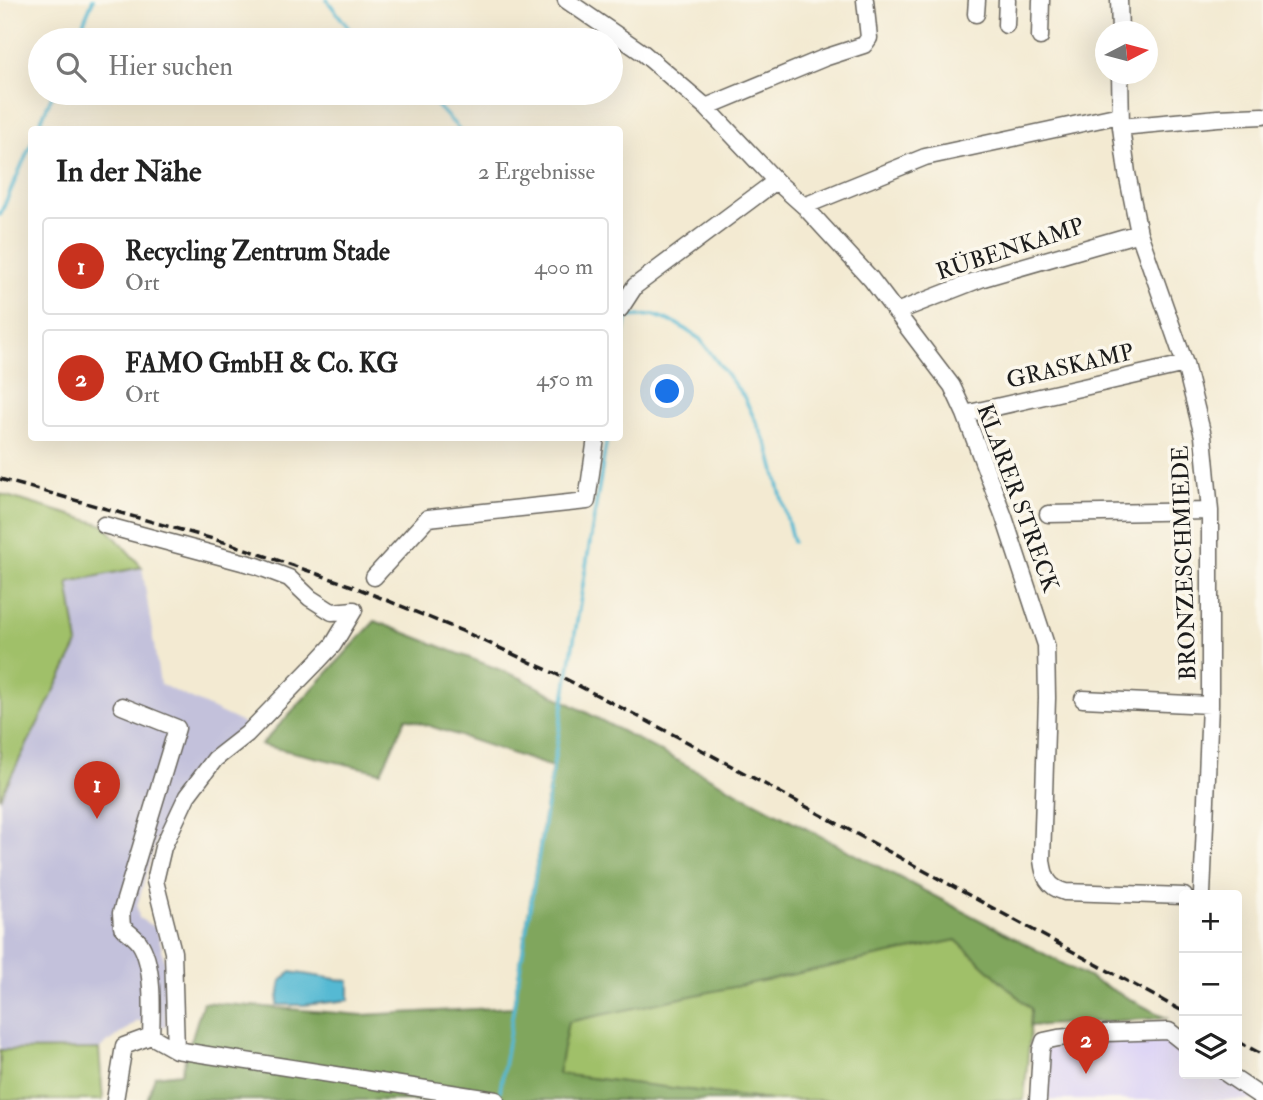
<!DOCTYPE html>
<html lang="de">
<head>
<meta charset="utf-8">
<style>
  body { margin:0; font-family:"IM FELL Double Pica",serif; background:#f6f6f6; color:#222 }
  .controls { position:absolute; right:21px; bottom:21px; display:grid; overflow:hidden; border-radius:7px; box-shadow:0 7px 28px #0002 }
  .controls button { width:63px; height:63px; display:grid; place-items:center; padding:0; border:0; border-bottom:2px solid #e0e0e0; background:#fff; color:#222; font:35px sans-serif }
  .compass { position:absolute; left:1095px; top:21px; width:63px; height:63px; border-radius:50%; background:#fff; box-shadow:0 7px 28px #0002; rotate:84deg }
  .you { position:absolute; left:668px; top:392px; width:24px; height:24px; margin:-18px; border:5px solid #fff; border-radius:50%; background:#1a73e8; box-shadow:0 0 0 10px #1a73e833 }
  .badge { display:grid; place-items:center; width:46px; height:46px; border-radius:50%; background:#c8321e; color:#fff; font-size:23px; font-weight:700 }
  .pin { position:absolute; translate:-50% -58px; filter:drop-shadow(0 2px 4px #0008) }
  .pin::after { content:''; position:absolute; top:37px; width:24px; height:21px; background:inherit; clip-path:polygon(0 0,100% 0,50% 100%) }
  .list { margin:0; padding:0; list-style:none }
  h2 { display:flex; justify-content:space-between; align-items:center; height:91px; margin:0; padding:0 28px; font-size:30px }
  h2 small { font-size:23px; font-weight:400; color:#767676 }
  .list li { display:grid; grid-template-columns:46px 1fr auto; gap:21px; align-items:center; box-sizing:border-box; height:98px; margin:0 14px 14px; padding:0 14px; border:2px solid #e0e0e0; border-radius:7px }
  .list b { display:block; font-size:26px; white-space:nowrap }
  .list p { margin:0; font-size:23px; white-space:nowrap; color:#767676 }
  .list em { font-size:23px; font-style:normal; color:#767676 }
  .icon { flex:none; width:38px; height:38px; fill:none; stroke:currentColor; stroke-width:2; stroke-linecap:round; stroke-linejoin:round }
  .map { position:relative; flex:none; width:1263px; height:1100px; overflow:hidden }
  .search { position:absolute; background:#fff; box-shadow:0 7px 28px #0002; left:28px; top:28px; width:595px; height:77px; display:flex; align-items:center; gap:18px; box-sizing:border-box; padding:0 24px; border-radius:38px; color:#767676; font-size:26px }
  .panel { position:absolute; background:#fff; box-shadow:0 7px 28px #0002; left:28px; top:126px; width:595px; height:315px; border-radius:7px }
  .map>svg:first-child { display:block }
  .built { fill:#ded5f5 }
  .industrial { fill:#c3c1db }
  .green { fill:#a0c069; stroke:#5e6e42; stroke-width:2 }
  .forest { fill:#80a65d; stroke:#4e613c; stroke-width:2 }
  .water { fill:#55b9d3; stroke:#386a78; stroke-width:2 }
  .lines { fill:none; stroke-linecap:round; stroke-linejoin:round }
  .stream { stroke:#55b9d3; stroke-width:3.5 }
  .minor-casing { stroke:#67645c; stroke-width:19 }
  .minor { stroke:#fff; stroke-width:16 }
  .rail { stroke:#1c1c1c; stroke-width:3.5; stroke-dasharray:10 5; stroke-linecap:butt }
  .labels { text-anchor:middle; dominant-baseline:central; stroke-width:7; stroke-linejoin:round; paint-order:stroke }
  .street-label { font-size:23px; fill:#1c1c1c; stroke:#fbf7ec }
</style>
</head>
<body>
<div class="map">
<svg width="1263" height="1100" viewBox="0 0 1263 1100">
  <rect width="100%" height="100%" fill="#fbf7ec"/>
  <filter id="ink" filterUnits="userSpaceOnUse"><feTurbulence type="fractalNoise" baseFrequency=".0143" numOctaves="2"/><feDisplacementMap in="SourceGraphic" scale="14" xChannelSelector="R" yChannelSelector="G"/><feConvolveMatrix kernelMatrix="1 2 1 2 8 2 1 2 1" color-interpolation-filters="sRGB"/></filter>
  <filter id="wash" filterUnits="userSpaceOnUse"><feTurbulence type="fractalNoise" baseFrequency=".00686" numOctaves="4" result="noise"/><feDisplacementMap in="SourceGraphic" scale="28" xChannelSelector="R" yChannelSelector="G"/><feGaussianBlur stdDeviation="1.57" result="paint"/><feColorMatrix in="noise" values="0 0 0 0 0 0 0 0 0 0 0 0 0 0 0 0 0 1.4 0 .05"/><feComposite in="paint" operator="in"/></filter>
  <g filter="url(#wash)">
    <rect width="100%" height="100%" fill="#f3ead2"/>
    <path class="built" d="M1167,1035L1184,1048V1074H1220L1257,1100H1048L1045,1049Z"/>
    <path class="industrial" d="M142,567L160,684L247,725L208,755L178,794L157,837L137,906L139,918L157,929L165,963L166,1027L138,1021L99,1049L0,1050V798L78,644L68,581Z"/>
    <path class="green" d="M0,494L104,525L142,567L68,582L78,644L0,798Z
      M956,940L1032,1009L1024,1100H770L557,1074L568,1021Z
      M99,1049L103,1100H0V1050Z"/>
    <path class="forest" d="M375,621L521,678L1166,1018L1030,1026L1031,1009L956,940L568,1022L558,1074L770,1100H147L155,1076L181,1073L203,1002L362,1015L513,1007L552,767L406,718L381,772L261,745Z"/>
    <path class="water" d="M290,972L349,981V1000L304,1005H277L281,981Z"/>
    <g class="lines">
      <path class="stream" d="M327,0L354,35L363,40
        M76,40L93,0
        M425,93L460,130
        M37,130L53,93
        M0,215L32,142
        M620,362L627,317L654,315L677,324L700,339L744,397L769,449L793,542
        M500,1091L607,438"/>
    </g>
  </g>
  <g filter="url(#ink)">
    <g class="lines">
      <defs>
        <path id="minor" d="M566,0L643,53L706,107L776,181L804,206L871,279L952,386L965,414L1004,517L1046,645L1047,698L1042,860C1044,876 1047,887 1065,892L1184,896
          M1119,0L1120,32
          M976,14L977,0
          M1006,25L1007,0
          M1040,37L1041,0
          M1120,74L1121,127L1127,173L1139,233L1185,364L1203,436L1210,511V705L1202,895
          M706,107L824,58L864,45L869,38L865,0
          M1121,127L1218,118L1263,116
          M804,206L925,157L1120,115
          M620,309L635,286L776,181
          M896,312L983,278L1139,233
          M965,414L1185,364
          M1048,514L1210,511
          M104,525L257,566L289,578L310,598L332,612L354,610
          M374,577L428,518L587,501L596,438
          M1083,699L1210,705
          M122,706L177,728L121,913L122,927C127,931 134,936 139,942C154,963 152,1010 151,1036
          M151,1036L176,1050L496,1100
          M176,1050L173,952L155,881L163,847L187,796L215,759L247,734L319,660L333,645L354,610
          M1227,1074L1263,1098
          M115,1100L124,1046L151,1036
          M1038,1100L1041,1050L1044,1041L1058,1038L1106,1033L1169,1031L1184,1043"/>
      </defs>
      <use href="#minor" class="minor-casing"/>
      <use href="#minor" class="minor"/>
      <path class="rail" d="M0,479L231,544L352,586L467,633L556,674L678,737L1184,1012
        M1237,1041L1263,1055"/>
    </g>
  </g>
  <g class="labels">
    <g class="street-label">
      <text transform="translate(1010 249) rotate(-18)">RÜBENKAMP</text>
      <text transform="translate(1070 366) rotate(-13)">GRASKAMP</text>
      <text transform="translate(1018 498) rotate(70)">KLARER STRECK</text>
      <text transform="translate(1184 563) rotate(-92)">BRONZESCHMIEDE</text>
    </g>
  </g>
</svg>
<div class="controls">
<button>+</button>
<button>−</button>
<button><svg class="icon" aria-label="layers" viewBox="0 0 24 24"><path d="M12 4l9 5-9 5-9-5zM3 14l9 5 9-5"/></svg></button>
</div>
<svg class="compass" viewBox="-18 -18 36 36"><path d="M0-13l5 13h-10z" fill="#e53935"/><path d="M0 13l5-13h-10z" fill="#767676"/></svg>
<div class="you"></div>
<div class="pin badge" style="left:97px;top:819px">1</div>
<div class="pin badge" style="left:1086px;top:1074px">2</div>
<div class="search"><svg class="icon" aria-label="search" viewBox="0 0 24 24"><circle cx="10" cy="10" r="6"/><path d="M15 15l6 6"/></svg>Hier suchen</div>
<section class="panel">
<h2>In der Nähe<small>2 Ergebnisse</small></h2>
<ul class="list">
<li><span class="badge">1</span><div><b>Recycling Zentrum Stade</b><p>Ort</p></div><em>400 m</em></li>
<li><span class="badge">2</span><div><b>FAMO GmbH &amp; Co. KG</b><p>Ort</p></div><em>450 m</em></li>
</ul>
</section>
</div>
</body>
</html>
